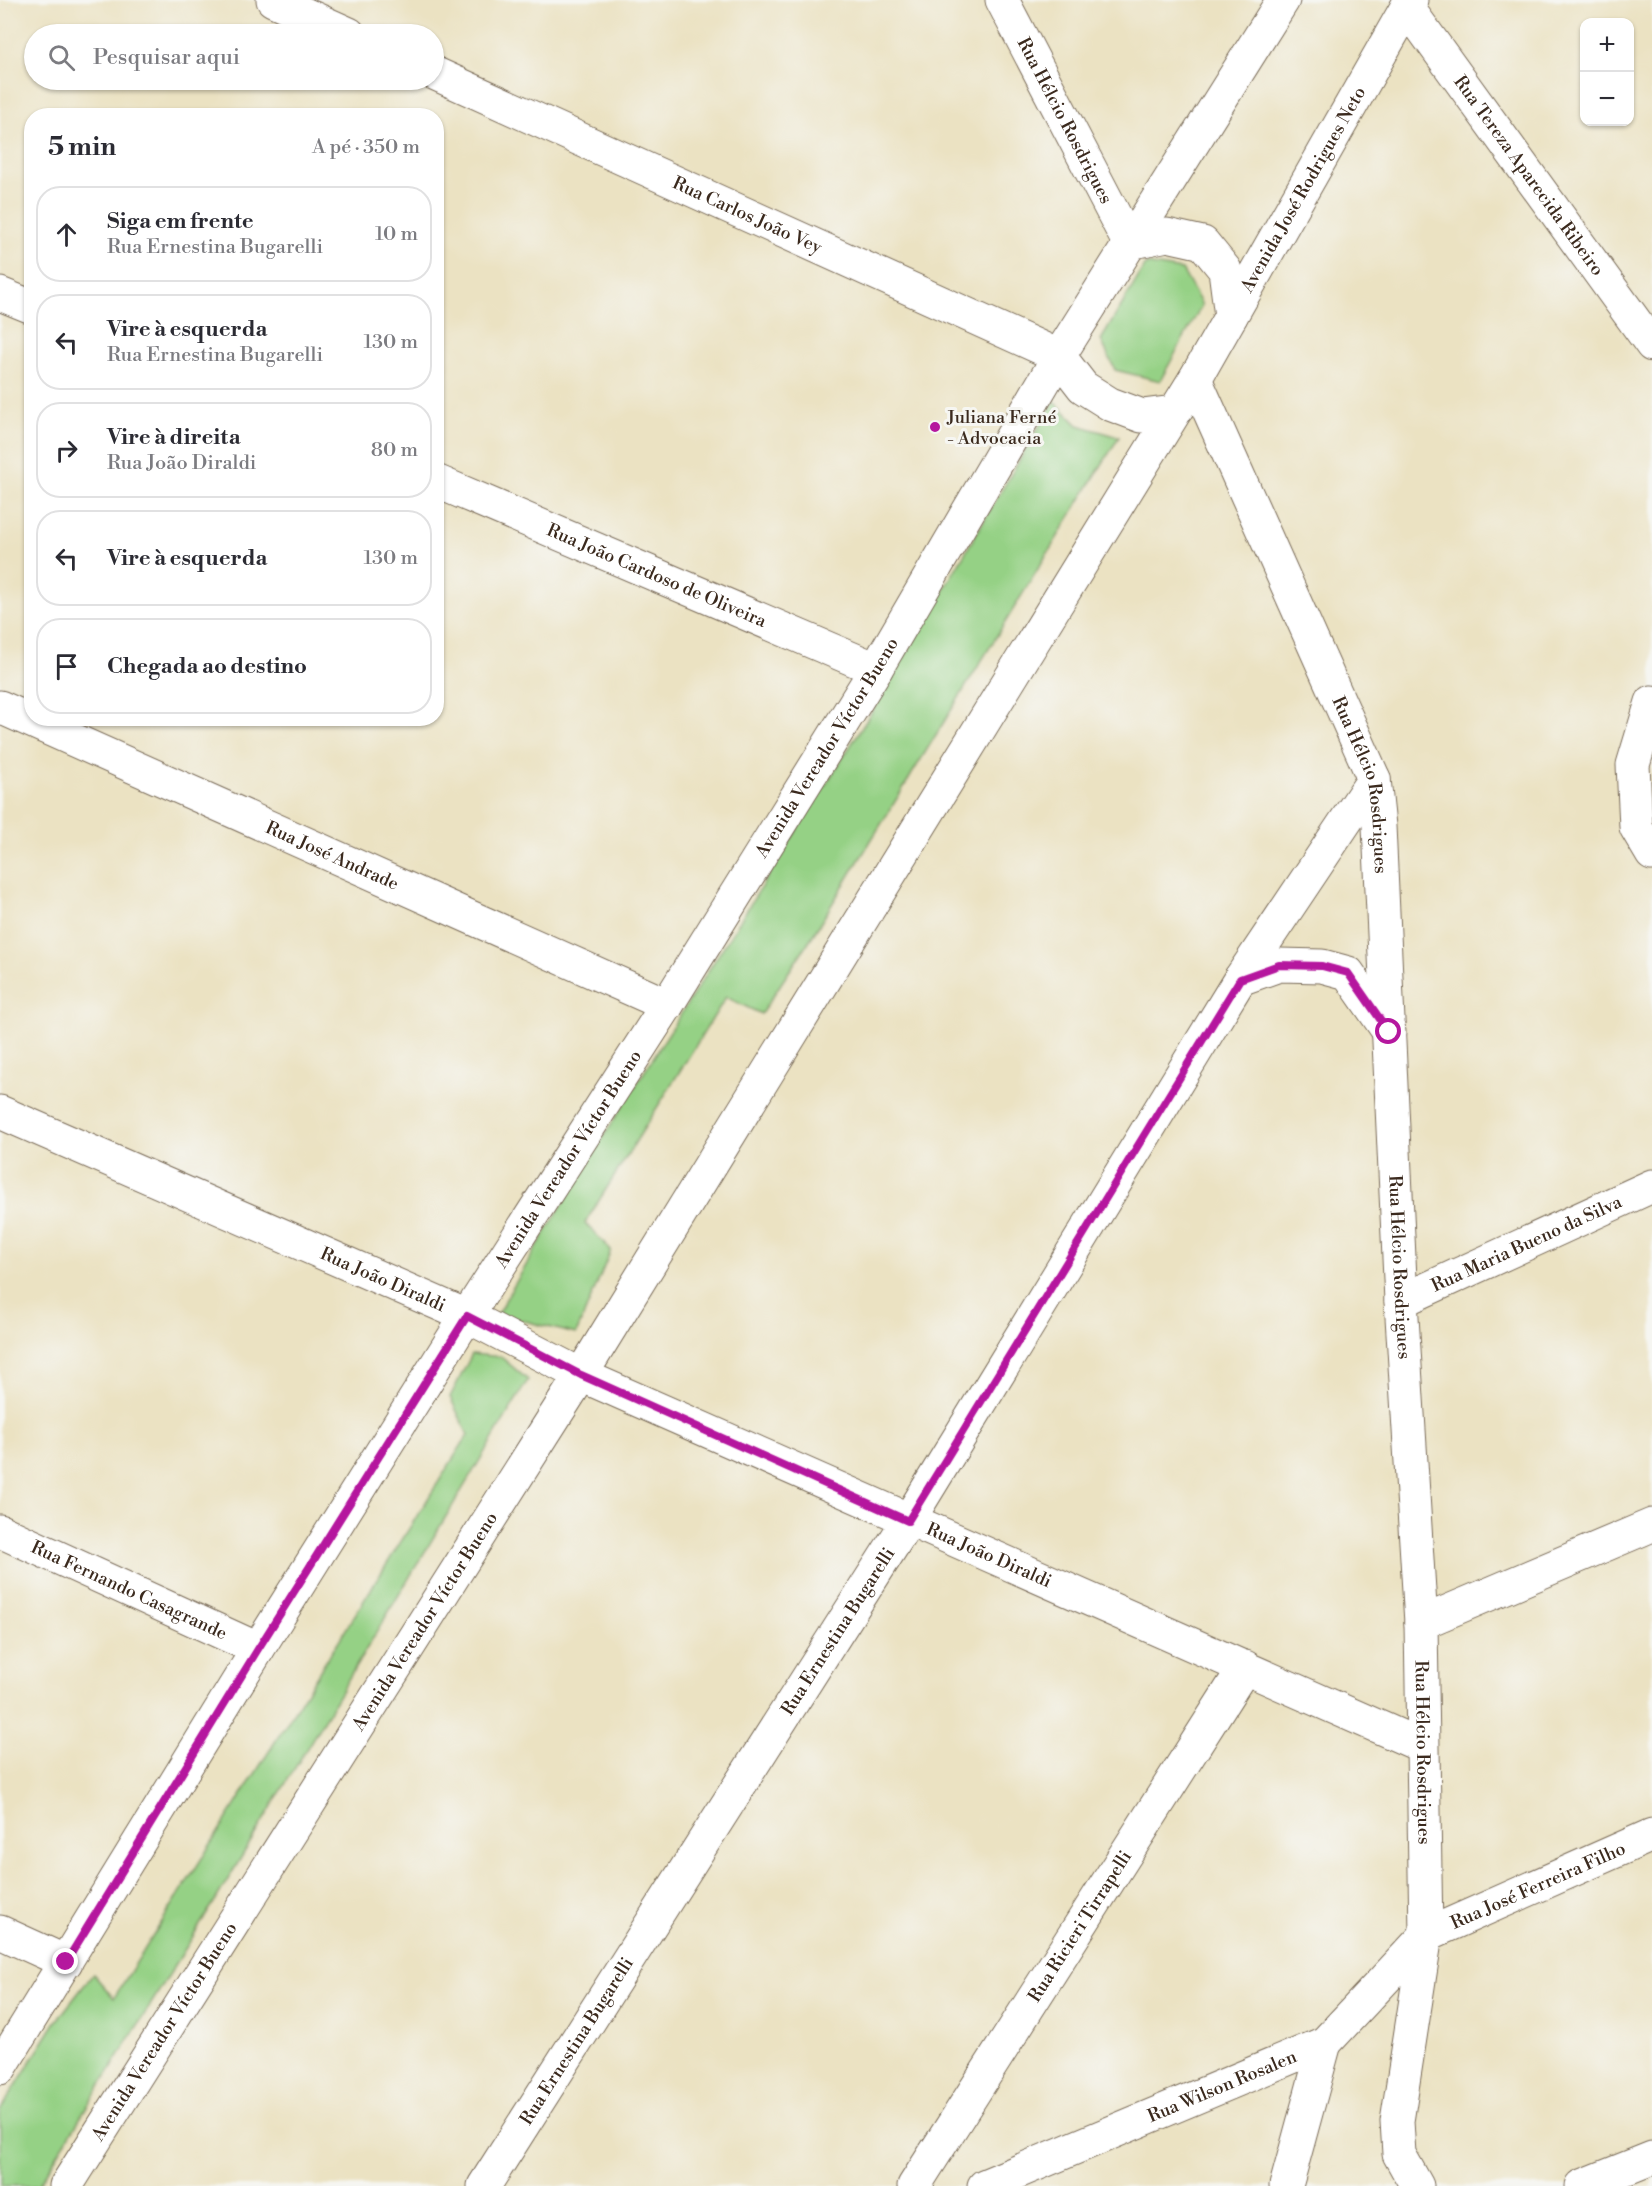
<!DOCTYPE html>
<html lang="pt">
<head>
<meta charset="utf-8">
<style>
  body { margin:0; font-family:"Libre Bodoni",serif; background:#f2f2f3; color:#2b2b33 }
  .controls { position:absolute; right:18px; top:18px; display:grid; overflow:hidden; border-radius:12px; box-shadow:0 2px 4px #0004 }
  .controls button { width:54px; height:54px; display:grid; place-items:center; padding:0; border:0; border-bottom:2px solid #e1e1e2; background:#fff; color:#2b2b33; font:30px sans-serif }
  .stop { position:absolute; width:18px; height:18px; margin:-14px; border:4px solid #b5179e; border-radius:50%; background:#fff }
  .stop.end { background:#b5179e; border-color:#fff; box-shadow:0 2px 6px #0008 }
  .list { margin:0; padding:0; list-style:none }
  h2 { display:flex; justify-content:space-between; align-items:center; height:78px; margin:0; padding:0 24px; font-size:26px }
  h2 small { font-size:20px; font-weight:400; color:#7c7c81 }
  .list li { display:grid; grid-template-columns:39px 1fr auto; gap:18px; align-items:center; box-sizing:border-box; height:96px; margin:0 12px 12px; padding:0 12px; border:2px solid #e1e1e2; border-radius:24px }
  .list b { display:block; font-size:22px; white-space:nowrap }
  .list p { margin:0; font-size:20px; white-space:nowrap; color:#7c7c81 }
  .list em { font-size:20px; font-style:normal; color:#7c7c81 }
  .icon { flex:none; width:33px; height:33px; fill:none; stroke:currentColor; stroke-width:2; stroke-linecap:round; stroke-linejoin:round }
  .map { position:relative; flex:none; width:1652px; height:2186px; overflow:hidden }
  .search { position:absolute; background:#fff; box-shadow:0 2px 4px #0004; left:24px; top:24px; width:420px; height:66px; display:flex; align-items:center; gap:15px; box-sizing:border-box; padding:0 21px; border-radius:33px; color:#7c7c81; font-size:22px }
  .panel { position:absolute; background:#fff; box-shadow:0 2px 4px #0004; left:24px; top:108px; width:420px; height:618px; border-radius:24px }
  .map>svg:first-child { display:block }
  .green { fill:#95d185; stroke:#687e52; stroke-width:1.5 }
  .lines { fill:none; stroke-linecap:round; stroke-linejoin:round }
  .street-casing { stroke:#796a57; stroke-width:35 }
  .primary-casing { stroke:#796a57; stroke-width:35 }
  .street { stroke:#fff; stroke-width:33 }
  .primary { stroke:#fff; stroke-width:33 }
  .route { stroke:#b5179e; stroke-width:8 }
  .poi-dot { fill:#b5179e; stroke:#f6f6f2; stroke-width:2 }
  .labels { text-anchor:middle; dominant-baseline:central; stroke-width:6; stroke-linejoin:round; paint-order:stroke }
  .street-label { font-size:18px; fill:#3b2a1e; stroke:#f6f6f2 }
  .poi-label { font-size:18px; fill:#3b2a1e; stroke:#f6f6f2; text-anchor:start }
</style>
</head>
<body>
<div class="map">
<svg width="1652" height="2186" viewBox="0 0 1652 2186">
  <rect width="100%" height="100%" fill="#f6f6f2"/>
  <filter id="ink" filterUnits="userSpaceOnUse"><feTurbulence type="fractalNoise" baseFrequency=".0167" numOctaves="2"/><feDisplacementMap in="SourceGraphic" scale="12" xChannelSelector="R" yChannelSelector="G"/><feConvolveMatrix kernelMatrix="1 2 1 2 8 2 1 2 1" color-interpolation-filters="sRGB"/></filter>
  <filter id="wash" filterUnits="userSpaceOnUse"><feTurbulence type="fractalNoise" baseFrequency=".008" numOctaves="4" result="noise"/><feDisplacementMap in="SourceGraphic" scale="24" xChannelSelector="R" yChannelSelector="G"/><feGaussianBlur stdDeviation="1.35" result="paint"/><feColorMatrix in="noise" values="0 0 0 0 0 0 0 0 0 0 0 0 0 0 0 0 0 1.4 0 .05"/><feComposite in="paint" operator="in"/></filter>
  <g filter="url(#wash)">
    <rect width="100%" height="100%" fill="#ebe2c2"/>
    <path class="green" d="M1146,264L1182,270L1202,305L1160,381L1115,370L1101,340Z
      M1054,401L1078,425L1119,437L813,935L761,1014L726,997L585,1223L611,1250L576,1334L497,1314L593,1153L873,710Z
      M472,1354L501,1357L528,1380L218,1896L38,2186H0V2111L55,2023L93,1974L114,1998L468,1435L450,1397Z"/>
  </g>
  <g filter="url(#ink)">
    <g class="lines">
      <defs>
        <g id="street">
          <path d="M273,0L349,34"/>
          <path id="s1" d="M1002,0L1129,243"/>
          <path id="s2" d="M1407,7L1652,345"/>
          <path id="s3" d="M434,73L1059,356"/>
          <path d="M0,294L32,307"/>
          <path id="s4" d="M1195,379L1374,779L1379,826L1401,1301L1421,1623L1426,1935L1397,2121L1399,2154L1417,2186"/>
          <path id="s5" d="M436,481L876,669"/>
          <path d="M1652,702L1633,765L1636,827L1652,854"/>
          <path id="s6" d="M0,707L667,1005"/>
          <path d="M1240,979L1279,965L1322,966L1348,973L1389,1032"/>
          <path id="s7" d="M0,1112L467,1316L581,1375L1422,1746"/>
          <path id="s8" d="M1401,1301L1652,1186"/>
          <path id="s9" d="M0,1531L258,1649"/>
          <path d="M1421,1623L1652,1525"/>
          <path d="M0,1932L66,1962"/>
          <path id="s10" d="M484,2186L908,1521L1240,979L1374,779"/>
          <path id="s11" d="M914,2186L1245,1667"/>
          <path id="s12" d="M984,2186L1325,2043L1426,1935L1652,1835"/>
          <path d="M1286,2186L1325,2043"/>
          <path d="M1582,2186L1652,2158"/>
        </g>
        <g id="primary">
          <path d="M1129,243L1167,235L1203,243L1225,270L1231,316"/>
          <path d="M1059,356L1083,387L1110,404L1142,416L1174,412"/>
          <path id="s13" d="M0,2068L258,1649L467,1316L667,1005L876,669L1059,356L1283,0"/>
          <path id="s14" d="M66,2186L581,1375L1195,379L1411,0"/>
        </g>
      </defs>
      <use href="#street" class="street-casing"/>
      <use href="#primary" class="primary-casing"/>
      <use href="#street" class="street"/>
      <use href="#primary" class="primary"/>
    </g>
  </g>
  <g class="lines" filter="url(#ink)">
    <path class="route" d="M66,1962L258,1649L467,1316L581,1375L908,1521L1240,979L1279,965L1322,966L1348,973L1389,1032"/>
  </g>
  <circle class="poi-dot" cx="935" cy="427" r="6"/>
  <g class="labels">
    <g class="street-label">
      <text stroke="none"><textPath href="#s1" startOffset="136">Rua Hélcio Rosdrigues</textPath></text>
      <text stroke="none"><textPath href="#s2" startOffset="208">Rua Tereza Aparecida Ribeiro</textPath></text>
      <text stroke="none"><textPath href="#s14" startOffset="2349">Avenida José Rodrigues Neto</textPath></text>
      <text stroke="none"><textPath href="#s3" startOffset="344">Rua Carlos João Vey</textPath></text>
      <text stroke="none"><textPath href="#s5" startOffset="240">Rua João Cardoso de Oliveira</textPath></text>
      <text stroke="none"><textPath href="#s13" startOffset="1558">Avenida Vereador Víctor Bueno</textPath></text>
      <text stroke="none"><textPath href="#s4" startOffset="441">Rua Hélcio Rosdrigues</textPath></text>
      <text stroke="none"><textPath href="#s6" startOffset="364">Rua José Andrade</textPath></text>
      <text stroke="none"><textPath href="#s13" startOffset="1072">Avenida Vereador Víctor Bueno</textPath></text>
      <text stroke="none"><textPath href="#s8" startOffset="138">Rua Maria Bueno da Silva</textPath></text>
      <text stroke="none"><textPath href="#s4" startOffset="927">Rua Hélcio Rosdrigues</textPath></text>
      <text stroke="none"><textPath href="#s7" startOffset="418">Rua João Diraldi</textPath></text>
      <text stroke="none"><textPath href="#s7" startOffset="1084">Rua João Diraldi</textPath></text>
      <text stroke="none"><textPath href="#s9" startOffset="142">Rua Fernando Casagrande</textPath></text>
      <text stroke="none"><textPath href="#s14" startOffset="669">Avenida Vereador Víctor Bueno</textPath></text>
      <text stroke="none"><textPath href="#s10" startOffset="658">Rua Ernestina Bugarelli</textPath></text>
      <text stroke="none"><textPath href="#s4" startOffset="1413">Rua Hélcio Rosdrigues</textPath></text>
      <text stroke="none"><textPath href="#s12" startOffset="640">Rua José Ferreira Filho</textPath></text>
      <text stroke="none"><textPath href="#s11" startOffset="308">Rua Ricieri Tirrapelli</textPath></text>
      <text stroke="none"><textPath href="#s14" startOffset="183">Avenida Vereador Víctor Bueno</textPath></text>
      <text stroke="none"><textPath href="#s10" startOffset="172">Rua Ernestina Bugarelli</textPath></text>
      <text stroke="none"><textPath href="#s12" startOffset="258">Rua Wilson Rosalen</textPath></text>
    </g>
    <g class="poi-label">
      <text x="947" y="417">Juliana Ferné<tspan x="947" dy="21">- Advocacia</tspan></text>
    </g>
  </g>
</svg>
<div class="controls">
<button>+</button>
<button>−</button>
</div>
<div class="stop" style="left:1389px;top:1032px"></div>
<div class="stop end" style="left:66px;top:1962px"></div>
<div class="search"><svg class="icon" aria-label="search" viewBox="0 0 24 24"><circle cx="10" cy="10" r="6"/><path d="M15 15l6 6"/></svg>Pesquisar aqui</div>
<section class="panel">
<h2>5 min<small>A pé · 350 m</small></h2>
<ul class="list">
<li><svg class="icon" aria-label="ahead" viewBox="0 0 24 24"><path d="M12 20V5M6 11l6-6 6 6"/></svg><div><b>Siga em frente</b><p>Rua Ernestina Bugarelli</p></div><em>10 m</em></li>
<li><svg class="icon" aria-label="left" viewBox="0 0 24 24"><path d="M17 20v-9H6M10 6l-5 5 5 5"/></svg><div><b>Vire à esquerda</b><p>Rua Ernestina Bugarelli</p></div><em>130 m</em></li>
<li><svg class="icon" aria-label="right" viewBox="0 0 24 24"><path d="M7 20v-9h11M14 6l5 5-5 5"/></svg><div><b>Vire à direita</b><p>Rua João Diraldi</p></div><em>80 m</em></li>
<li><svg class="icon" aria-label="left" viewBox="0 0 24 24"><path d="M17 20v-9H6M10 6l-5 5 5 5"/></svg><div><b>Vire à esquerda</b></div><em>130 m</em></li>
<li><svg class="icon" aria-label="arrive" viewBox="0 0 24 24"><path d="M6 21V4h12l-3 4 3 4H6"/></svg><div><b>Chegada ao destino</b></div></li>
</ul>
</section>
</div>
</body>
</html>
